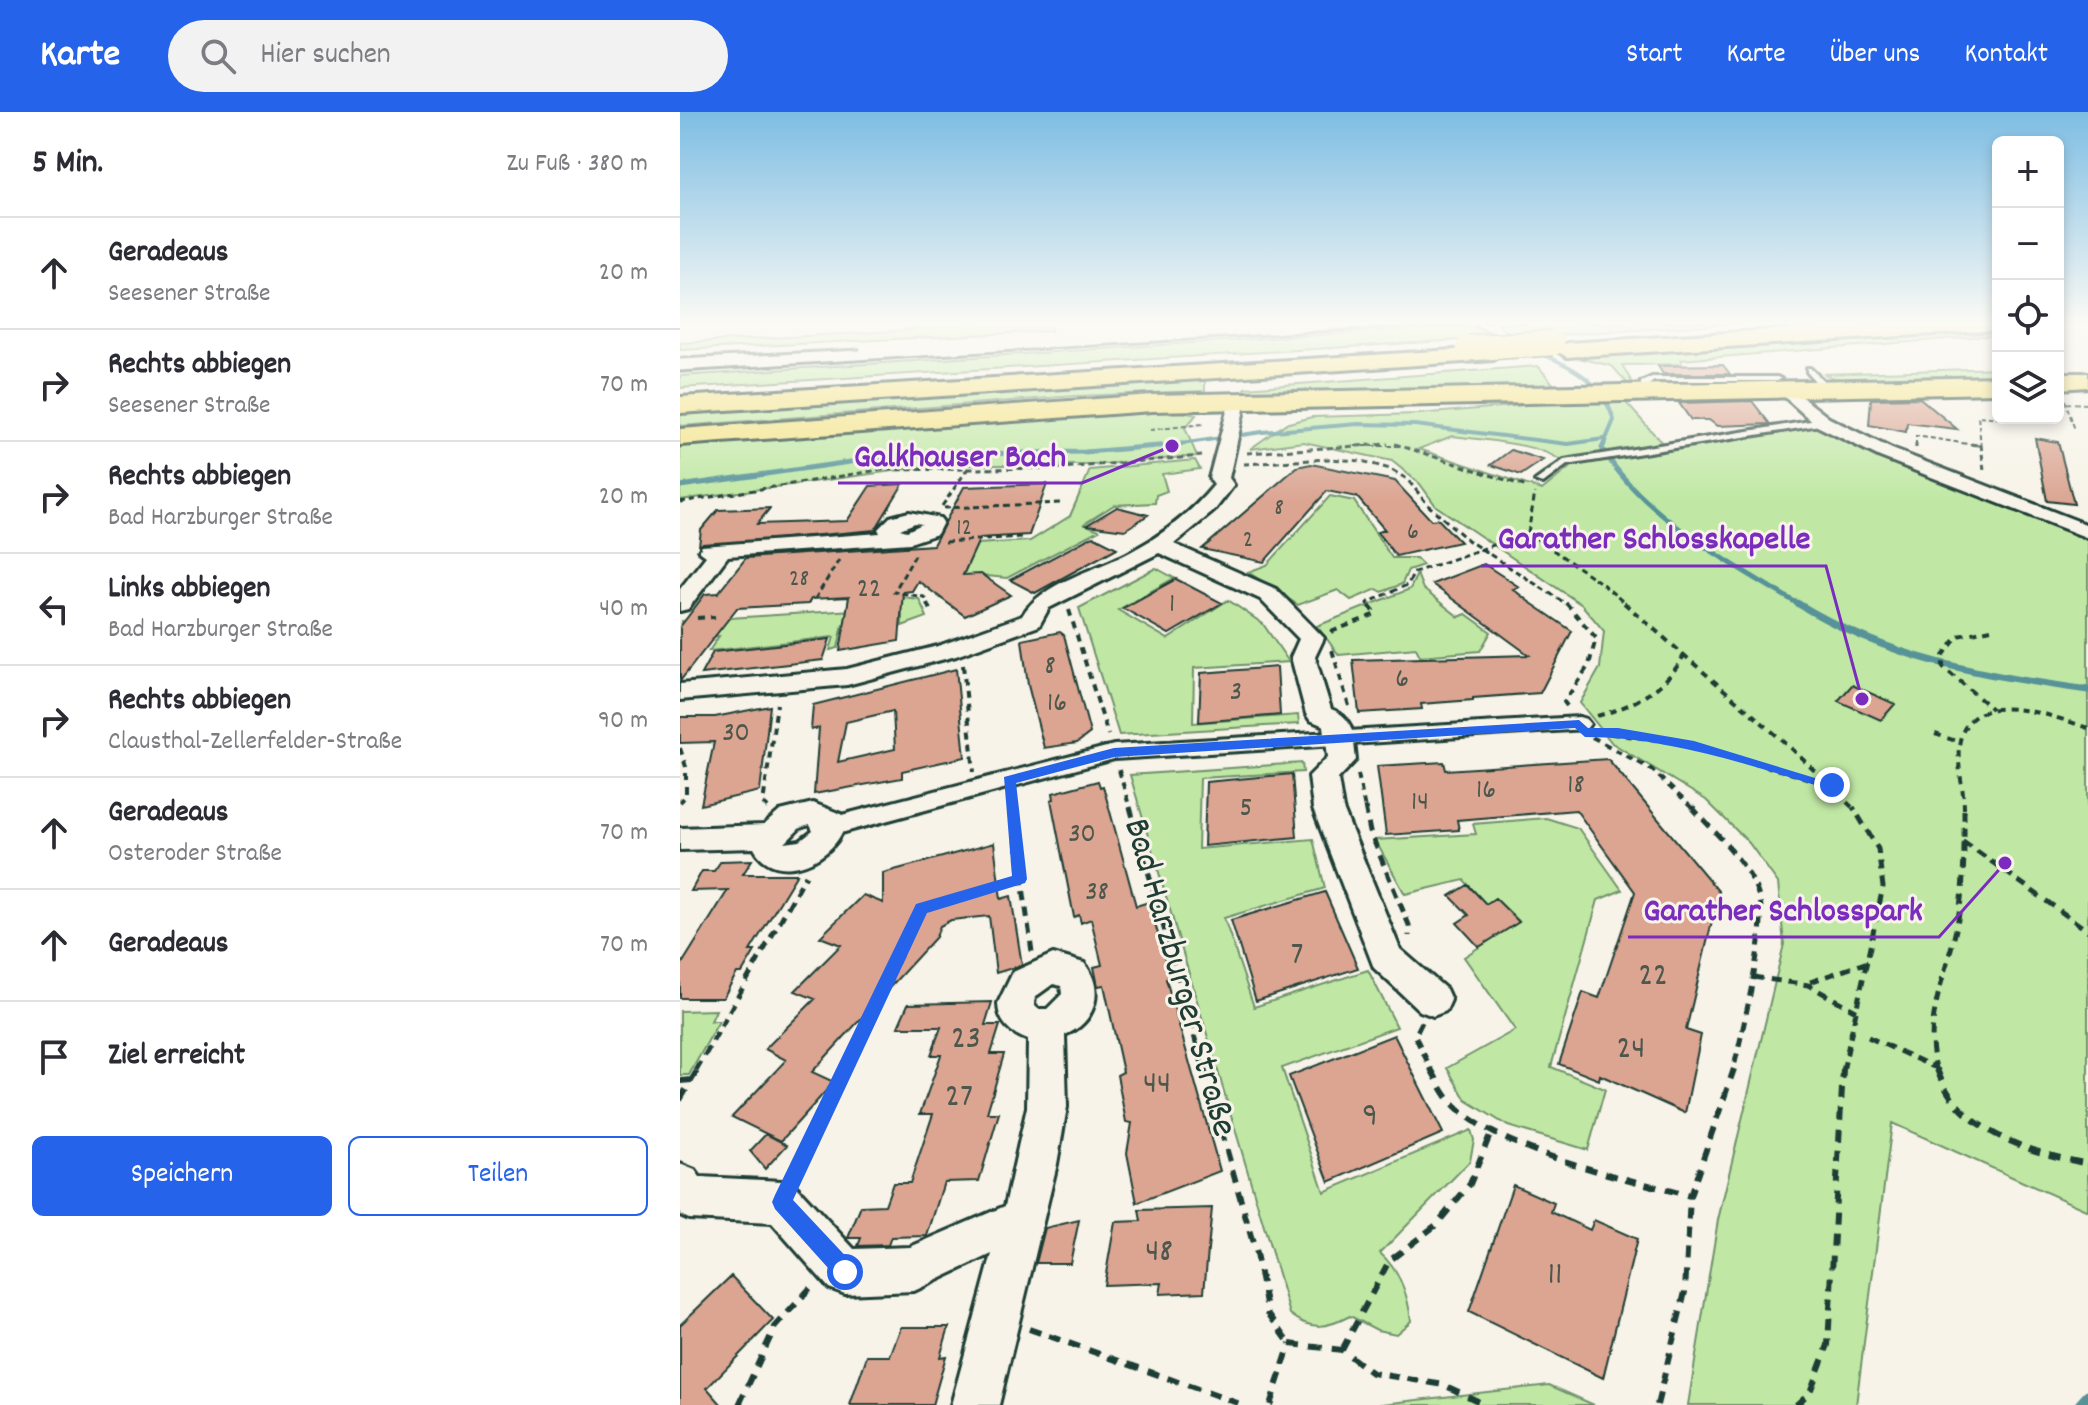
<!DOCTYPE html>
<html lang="de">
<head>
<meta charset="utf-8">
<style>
  body { margin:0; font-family:Dekko,sans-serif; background:#f2f2f3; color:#2b2b33 }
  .controls { position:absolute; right:24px; top:24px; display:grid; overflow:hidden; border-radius:12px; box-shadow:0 4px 12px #0003 }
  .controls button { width:72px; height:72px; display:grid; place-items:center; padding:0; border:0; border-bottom:2px solid #e1e1e2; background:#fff; color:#2b2b33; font:40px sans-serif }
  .stop { position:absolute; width:24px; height:24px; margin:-18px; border:6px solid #2563eb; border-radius:50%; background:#fff }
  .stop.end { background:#2563eb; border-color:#fff; box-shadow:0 2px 8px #0008 }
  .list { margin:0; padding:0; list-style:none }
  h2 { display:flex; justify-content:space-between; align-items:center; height:104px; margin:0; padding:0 32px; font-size:34px }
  h2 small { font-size:26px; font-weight:400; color:#7c7c81 }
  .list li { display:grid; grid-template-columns:52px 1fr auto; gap:24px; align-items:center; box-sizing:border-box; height:112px; padding:0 32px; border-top:2px solid #e1e1e2 }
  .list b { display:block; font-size:30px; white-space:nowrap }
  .list p { margin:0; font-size:26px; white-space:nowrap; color:#7c7c81 }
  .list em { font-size:26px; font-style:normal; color:#7c7c81 }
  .actions { display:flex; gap:16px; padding:24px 32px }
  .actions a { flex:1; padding:18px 0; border:2px solid #2563eb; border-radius:12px; text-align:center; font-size:28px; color:#2563eb }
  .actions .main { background:#2563eb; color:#fff }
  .icon { flex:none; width:44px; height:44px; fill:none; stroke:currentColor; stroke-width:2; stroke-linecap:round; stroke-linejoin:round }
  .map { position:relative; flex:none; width:1408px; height:1293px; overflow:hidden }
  header { display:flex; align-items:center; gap:48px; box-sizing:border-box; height:112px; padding:0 40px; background:#2563eb; color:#fff }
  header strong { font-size:38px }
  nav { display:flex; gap:44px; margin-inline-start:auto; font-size:28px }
  .search { width:560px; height:72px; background:#f2f2f3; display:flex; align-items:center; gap:20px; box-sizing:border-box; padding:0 28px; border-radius:44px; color:#7c7c81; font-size:30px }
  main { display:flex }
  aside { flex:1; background:#fff }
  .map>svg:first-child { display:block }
  .green { fill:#c0e8a4; stroke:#70926c; stroke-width:2; fill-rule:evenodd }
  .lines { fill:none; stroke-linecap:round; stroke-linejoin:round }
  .stream-far3 { stroke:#579298; stroke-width:4 }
  .stream-far2 { stroke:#579298; stroke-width:5 }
  .stream-far1 { stroke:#579298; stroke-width:7 }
  .stream { stroke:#579298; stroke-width:11 }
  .building { fill:#dba592; stroke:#1f3d34; stroke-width:2; fill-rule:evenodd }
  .service-casing { stroke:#1f3d34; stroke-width:6 }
  .pedestrian-casing { stroke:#1f3d34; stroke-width:6 }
  .minor-casing { stroke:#1f3d34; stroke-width:6 }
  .primary-casing { stroke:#1f3d34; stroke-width:6 }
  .motorway-casing { stroke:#1f3d34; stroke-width:6 }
  .path-far4 { stroke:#1f3d34; stroke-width:2; stroke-dasharray:5 3; stroke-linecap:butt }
  .path-far3 { stroke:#1f3d34; stroke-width:3; stroke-dasharray:6 4; stroke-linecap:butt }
  .path-far2 { stroke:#1f3d34; stroke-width:4; stroke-dasharray:7 6; stroke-linecap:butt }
  .path-far1 { stroke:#1f3d34; stroke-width:5; stroke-dasharray:10 7; stroke-linecap:butt }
  .path { stroke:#1f3d34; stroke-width:6; stroke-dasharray:12 9; stroke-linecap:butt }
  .service { fill:#f7f3e8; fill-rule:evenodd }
  .pedestrian { fill:#f7f3e8; fill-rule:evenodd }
  .minor { fill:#f7f3e8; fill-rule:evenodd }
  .primary { fill:#f4e382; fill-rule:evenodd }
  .motorway { fill:#f4e382; fill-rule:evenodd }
  .rail { stroke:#1f3d34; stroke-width:3 }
  .motorway-bridge-casing { stroke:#1f3d34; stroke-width:28; stroke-linecap:butt }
  .motorway-bridge { stroke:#f4e382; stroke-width:25 }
  .route { fill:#2563eb }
  .labels { text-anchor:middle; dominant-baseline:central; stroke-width:6; stroke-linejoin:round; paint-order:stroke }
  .far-number-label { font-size:24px; fill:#4e574c }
  .number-label { font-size:28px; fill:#4e574c }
  .near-number-label { font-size:34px; fill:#4e574c }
  .near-street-label { font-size:38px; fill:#1f3d34; stroke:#f7f3e8 }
  .leader { fill:none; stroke:#7b2cbf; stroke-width:3 }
  .callout-dot { fill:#7b2cbf; stroke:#f7f3e8; stroke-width:3 }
  .callout-label { font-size:34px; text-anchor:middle; font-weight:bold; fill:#7b2cbf; stroke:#f7f3e8; stroke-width:6; stroke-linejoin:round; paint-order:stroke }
</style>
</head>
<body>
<header>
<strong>Karte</strong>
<div class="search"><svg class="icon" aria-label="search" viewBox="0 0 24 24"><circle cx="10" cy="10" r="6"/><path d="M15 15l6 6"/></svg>Hier suchen</div>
<nav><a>Start</a><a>Karte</a><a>Über uns</a><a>Kontakt</a></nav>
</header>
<main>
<aside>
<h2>5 Min.<small>Zu Fuß · 380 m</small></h2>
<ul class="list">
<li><svg class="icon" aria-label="ahead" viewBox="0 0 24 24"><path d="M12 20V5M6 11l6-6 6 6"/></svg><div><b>Geradeaus</b><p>Seesener Straße</p></div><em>20 m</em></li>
<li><svg class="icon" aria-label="right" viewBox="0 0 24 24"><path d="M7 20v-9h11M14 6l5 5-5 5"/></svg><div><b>Rechts abbiegen</b><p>Seesener Straße</p></div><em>70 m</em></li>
<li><svg class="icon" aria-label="right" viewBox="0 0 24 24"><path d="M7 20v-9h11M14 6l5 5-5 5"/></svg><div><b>Rechts abbiegen</b><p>Bad Harzburger Straße</p></div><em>20 m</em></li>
<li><svg class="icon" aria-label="left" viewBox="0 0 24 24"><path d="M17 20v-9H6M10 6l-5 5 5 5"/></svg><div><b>Links abbiegen</b><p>Bad Harzburger Straße</p></div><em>40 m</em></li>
<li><svg class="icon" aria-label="right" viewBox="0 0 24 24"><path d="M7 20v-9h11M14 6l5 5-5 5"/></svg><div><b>Rechts abbiegen</b><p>Clausthal-Zellerfelder-Straße</p></div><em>90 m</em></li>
<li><svg class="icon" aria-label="ahead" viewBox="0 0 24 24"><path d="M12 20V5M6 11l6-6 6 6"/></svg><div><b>Geradeaus</b><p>Osteroder Straße</p></div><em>70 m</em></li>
<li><svg class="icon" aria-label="ahead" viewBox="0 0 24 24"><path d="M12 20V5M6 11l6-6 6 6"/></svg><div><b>Geradeaus</b></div><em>70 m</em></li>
<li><svg class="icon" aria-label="arrive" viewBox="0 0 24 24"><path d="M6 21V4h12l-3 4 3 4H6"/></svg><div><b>Ziel erreicht</b></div></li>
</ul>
<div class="actions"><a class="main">Speichern</a><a>Teilen</a></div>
</aside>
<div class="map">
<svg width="1408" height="1293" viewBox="0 0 1408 1293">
  <rect width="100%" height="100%" fill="#f7f3e8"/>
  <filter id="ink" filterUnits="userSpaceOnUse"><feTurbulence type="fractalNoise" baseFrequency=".0125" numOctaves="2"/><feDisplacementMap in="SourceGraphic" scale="16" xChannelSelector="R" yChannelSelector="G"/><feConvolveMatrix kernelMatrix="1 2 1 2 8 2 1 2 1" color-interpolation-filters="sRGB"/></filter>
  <g filter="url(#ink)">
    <path class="green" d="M235,209H369L371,219L0,238V231L231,218Z
      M1097,209L842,225L822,217L818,211Z
      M791,213L814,226L0,276V264Z
      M1318,216V223L1001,248L1002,252L942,253L953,272H948L932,254L890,244Z
      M858,254L875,274L564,280L565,276Z
      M1318,256V266C1288,266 1162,275 1144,262Z
      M525,267V279L395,284L0,314V299Z
      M941,285L983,332L971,340L1137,315L1408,423V1099L1212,1011L1176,1293H1008L1038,1108L1104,832L1098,771L1069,731L1026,688L932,631L900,591L920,556L924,519L902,493L756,394L740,372L712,349L624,330L570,337L605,312L632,305L739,302ZM772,324C802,328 870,331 889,356L862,378L739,337Z
      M484,296L516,303L505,316L517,344L413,353H257L0,388V329Z
      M515,348L520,357L482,362L487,379L476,383L475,391L434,393L404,412L419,418L327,466L306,464L279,473L296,432L350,429L390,404L410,358Z
      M650,384L674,389L712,446H736L743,453L728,458L722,472L702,480L697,477L671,488L658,478L618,493L568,460L587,453Z
      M476,456L494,466L438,498L488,527L548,488L583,512L609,550L514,556L513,611L618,603L619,612L439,623L399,496Z
      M737,462L743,477L779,505L786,502L811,520L800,539L740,544L736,536L659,543L637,514L730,477Z
      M214,484L239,487L247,505L222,514V501L163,512L158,536L150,538L154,525L29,539L39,524L0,525L2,509L204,496Z
      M622,651L623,660L520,666L518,737L633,727L645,776L544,806L574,895L688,858L717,915L602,956L644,1080L791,1018L794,1028L790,1049L700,1141C720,1159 728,1182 731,1209L716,1222L697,1218L670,1204C647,1216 631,1219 610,1202L450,663Z
      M866,706L898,716L942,778L918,788L871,955L925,977L908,1038L828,1014L786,988L767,956L835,918L784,845L839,809L815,786L806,792L784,768L725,782L695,728L796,722L793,712Z
      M36,898L31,909H39L9,963H0V899Z
      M869,1273L914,1293H694Z"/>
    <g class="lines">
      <path class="stream-far3" d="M794,209L798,216L821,225
        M862,242C896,256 922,271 934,308L923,334
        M487,334L582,320L678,312L735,313L888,332L924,327"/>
      <path class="stream-far2" d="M924,332L922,336C962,404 1053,453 1120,493
        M0,374L220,343L405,340L502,332"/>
      <path class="stream-far1" d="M1117,491C1210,548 1302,563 1408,578"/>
      <path class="stream" d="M1400,1293L1408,1284"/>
    </g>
    <path class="building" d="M1043,253L1050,262H983L978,254Z
      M1240,286L1277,317L1227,311L1226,320L1189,313L1191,287Z
      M1072,289L1090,312L1037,314L1029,308H1011L999,291Z
      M1355,326L1378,330L1394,392L1367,389Z
      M831,338L863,348L841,363L811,353Z
      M631,352L715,369L751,408L758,407L780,430L716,444L697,420L705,418L677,385L647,379L584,450L522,437L617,355Z
      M223,372L195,418L19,434L21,418L38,398L90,396L77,412L167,409L190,374Z
      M367,372L349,423L300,426L283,463L301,462L331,483L285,504L238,469L232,479L223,480L219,529L160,539L169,485L131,487L128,492L57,496L0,569V515L25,482L38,481L66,446L253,433L284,375Z
      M437,395L468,403L445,418L407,413Z
      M413,424L437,436L355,481L330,468Z
      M804,452L839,475L833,477L848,489L892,519L860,581L793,586V588L741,592L742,597L679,601L673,548L849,543L752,472Z
      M496,467L542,491L489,522L443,496Z
      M380,520L384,523L410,621L397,631L364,636L348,573L342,528Z
      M150,527L143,548L21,562L33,540Z
      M597,555L600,603L519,610L521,561Z
      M276,557L285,645L222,659V666L134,682L139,616L131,618L133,593ZM213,599L215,637L158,650L166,610Z
      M1172,573L1215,592L1201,608L1158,589Z
      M90,594L80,679L21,693L34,630L0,631V605H35Z
      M928,647L1039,780L1006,918L1021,923L1005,1001L920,963L919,968L879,952L903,880L919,886L955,780L896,698L777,708L779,718L706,723L697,654L764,650L766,658Z
      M612,662L617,725L524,734L526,670Z
      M418,669L420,675L423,674L456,794L469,790L490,865L486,867L540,1059L457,1091L447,1041L452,1011L446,1010L437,963L443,960L424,873L418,874L414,855L422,853L411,807L401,811L399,803L394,805L371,688L374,687L373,681Z
      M314,731L321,787L331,784L342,853L316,861L309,804L271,808L260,814L256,825L132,960L154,970L101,1029L52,1005L106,948L85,937L135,887L115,879L161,833L140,825L183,783L203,791V761Z
      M72,748L63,762H117L70,839H75L62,861H57L43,886H0V855L48,778L11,779L22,759H34L41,749Z
      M788,773L806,792L815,786L839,810L799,835L777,811L789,803L770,784Z
      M645,780L678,856L576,889L551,808Z
      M312,890L305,913H320L311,942H324L307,1001H319L299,1069L264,1070L247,1124L211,1125L208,1133L178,1134L181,1126H168L181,1094L205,1093L213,1071H230L253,1002H240L261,943H251L261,915H218L228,892Z
      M714,923L763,1021L649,1070L609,964Z
      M86,1022L107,1033L85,1057L70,1039Z
      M833,1073L874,1091L871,1100L910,1118L914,1108L957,1127L923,1266L789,1200Z
      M532,1096L524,1180L480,1182L482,1171L424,1173L435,1110L461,1109L459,1098Z
      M399,1108L390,1151H356L365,1116Z
      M51,1164L93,1208L27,1276L42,1293H0V1213Z
      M221,1215H269L260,1245L266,1244L252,1293H170L187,1244H210Z"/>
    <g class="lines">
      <defs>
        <path id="service" d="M1130,256L1148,273V277H1142L1127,260V256Z
          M972,265H1097L1101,267L1097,269H974L967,274H961V270Z
          M1143,307L1147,310L1146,312L887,353L863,371L855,369L884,348Z"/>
        <path id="pedestrian" d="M899,605L906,607L910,612L906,617L434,647L150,724L142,721L138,715L142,709L150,706L434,633Z"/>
        <path id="minor" d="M1104,271L1149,306L1212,337L1408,413V426L1200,345L1137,314L1098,279V273Z
          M558,283L566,288L549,366L554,373L534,399L494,432L596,477L644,526L635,545L651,597C675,606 673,624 676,648L658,667L663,697L720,837L766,877L771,888L766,899L753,904L740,899L694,856L633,697L629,664L648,645L644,614L630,608L626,602L611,545L619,527L580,487L479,441L369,496L359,514L276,544L167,573L0,588V572L167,557L258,534L342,504C361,470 418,458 452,439C484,422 511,401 534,373L529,366L550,288Z
          M229,400L260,406L263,410L257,422L230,431L48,444L8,497L0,499V477L26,444L19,439L22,434L200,421L198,417L210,405ZM235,411L242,412L227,419L220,417Z
          M133,691L161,702L165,710C159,748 95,776 74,736L0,738V716L84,713L100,699ZM130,713L133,719L120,729L105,731L120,716Z
          M373,842L404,851C425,876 417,910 385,923L387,995L377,1052L319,1293H271L312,1142L234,1179L165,1182L149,1176L92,1111L9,1107L0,1103V1052L15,1058L20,1065L102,1069L117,1075L174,1137L230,1135L325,1094L347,995L348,928C331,922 318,910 318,891L333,860ZM373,872L381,874L382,882L367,897H358L354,893L355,885Z"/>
        <path id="primary" d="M1378,261H1408V275L1378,277Z
          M1318,265V281L472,299L0,333V317L472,283Z"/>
        <path id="motorway" d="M1235,209H1318V218L887,245L875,238L887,231Z
          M806,236L814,238L818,243L814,248L0,301V285Z"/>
      </defs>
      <use href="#service" class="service-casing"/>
      <use href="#pedestrian" class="pedestrian-casing"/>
      <use href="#minor" class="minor-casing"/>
      <use href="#primary" class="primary-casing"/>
      <use href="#motorway" class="motorway-casing"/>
      <path class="path-far4" d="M289,209H327
        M1385,288L1395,318
        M1386,291L1408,292
        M470,318L523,312
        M675,334H721
        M1236,334V324L1302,334
        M1301,334L1298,304L1323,306"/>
      <path class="path-far3" d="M715,332L847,375
        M1236,332V336
        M1291,332L1302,334
        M1301,332L1304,359
        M567,341L708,332
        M564,352L648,347L682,349L710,357L727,367L749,394L789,429L888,493
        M0,390L199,358L383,356L522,344
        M262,394L289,355
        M264,396L380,391
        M848,421L921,471L947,493
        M848,421L855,381
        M265,430L341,425
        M235,443L214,480L244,485L248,493
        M135,487L159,448
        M689,493L687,491L727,473L735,460L848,421"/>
      <path class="path-far2" d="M247,491L252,503
        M886,491L916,526L909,553L884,590L887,594
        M944,491L1110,635L1174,697
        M389,498L428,623
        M17,506L35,505
        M1311,517L1278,524L1263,544V555L1312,597
        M651,520L696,502L687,491
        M652,538L669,594
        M283,553L294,660
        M917,604C953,594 986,577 1004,543
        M919,620L1014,633L1147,672
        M1255,622L1279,630
        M912,625L971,657L1013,697
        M0,636L6,655V684L0,690
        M439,658L450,697
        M678,662L685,697
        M331,686L333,697
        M88,696L83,691L97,592
        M1284,697C1284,677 1277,654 1279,634C1287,571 1372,604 1408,616"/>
      <path class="path-far1" d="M332,695L352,840
        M450,695L524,959
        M685,695L690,720L729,813V824
        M1012,695C1036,723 1071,752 1080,789C1087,816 1061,926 1053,959
        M1283,729L1408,819
        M1073,865L1128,873L1176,899
        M1130,870L1188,850
        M742,910L735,924L752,959
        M1188,925L1254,955
        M16,959L126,763
        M165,959L242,797L339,767
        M1163,959L1203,775L1198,737L1173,695
        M1257,959C1240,907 1272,851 1279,801C1285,766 1284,730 1284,695"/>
      <path class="path" d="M524,957L576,1142L588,1201L610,1232
        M751,957C758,969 764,983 774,993C820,1040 946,1066 1010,1084
        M1257,957C1278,1020 1349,1040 1408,1052
        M0,969L13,968
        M0,988L18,957
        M115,1063L166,957
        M349,1217L563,1293
        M610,1232L662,1238L692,1261L764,1273L806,1293
        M662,1238L709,1149L756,1113L790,1072L812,1018
        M59,1293L95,1215L132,1174
        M590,1293L610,1232
        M977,1293L1005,1180L1010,1084L1054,957
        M1116,1293L1130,1280L1148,1233L1163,957"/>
      <use href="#service" class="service"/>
      <use href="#pedestrian" class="pedestrian"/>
      <use href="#minor" class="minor"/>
      <use href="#primary" class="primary"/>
      <use href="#motorway" class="motorway"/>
      <path class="rail" d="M0,246L179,237
        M0,260L811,209"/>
      <defs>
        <path id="motorway-bridge" d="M789,236L872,231"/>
      </defs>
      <use href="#motorway-bridge" class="motorway-bridge-casing"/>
      <use href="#motorway-bridge" class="motorway-bridge"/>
    </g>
  </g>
  <linearGradient id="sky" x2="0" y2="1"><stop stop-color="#7dbde3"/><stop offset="0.54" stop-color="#fbfaf5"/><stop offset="1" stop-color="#fbfaf5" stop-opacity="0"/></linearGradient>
  <rect width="1408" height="390" fill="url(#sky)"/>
  <path class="route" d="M899,608L908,616H938L1014,629L1158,673L1152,678C1071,654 990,625 905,625L895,616L434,645L336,671L347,767L345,771L247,801L113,1088L173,1152L176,1160L173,1167L165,1170L158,1167L95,1097L92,1090L95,1083L236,792L332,764L324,665L434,636Z"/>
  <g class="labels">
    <g class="far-number-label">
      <text x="599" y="397">8</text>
      <text x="284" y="417">12</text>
      <text x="733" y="421">6</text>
      <text x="568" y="429">2</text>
      <text x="119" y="468">28</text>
    </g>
    <g class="number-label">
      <text x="189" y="479">22</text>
      <text x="492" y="494">1</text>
      <text x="370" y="556">8</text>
      <text x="722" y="569">6</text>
      <text x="556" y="582">3</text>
      <text x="377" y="593">16</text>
      <text x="56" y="623">30</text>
      <text x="896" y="675">18</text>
      <text x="806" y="680">16</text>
      <text x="740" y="692">14</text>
      <text x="566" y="698">5</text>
      <text x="402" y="724">30</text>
      <text x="417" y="782">38</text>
    </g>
    <g class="near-number-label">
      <text x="617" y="844">7</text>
      <text x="973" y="865">22</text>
      <text x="286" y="928">23</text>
      <text x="951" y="938">24</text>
      <text x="477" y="973">44</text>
      <text x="279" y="986">27</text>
      <text x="690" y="1005">9</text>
      <text x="479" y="1141">48</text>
      <text x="875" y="1164">11</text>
    </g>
    <g class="near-street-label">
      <text transform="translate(498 866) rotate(74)">Bad Harzburger Straße</text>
    </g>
  </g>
  <path class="leader" d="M492 334L402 371H158M1182 587L1146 454H801M1325 751L1259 825H948"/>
  <g class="callout-dot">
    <circle cx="492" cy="334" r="8"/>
    <circle cx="1182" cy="587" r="8"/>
    <circle cx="1325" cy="751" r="8"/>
  </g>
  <g class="callout-label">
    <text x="280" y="354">Galkhauser Bach</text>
    <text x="974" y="436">Garather Schlosskapelle</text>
    <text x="1103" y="808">Garather Schlosspark</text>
  </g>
</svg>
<div class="controls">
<button>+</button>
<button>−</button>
<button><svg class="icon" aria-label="locate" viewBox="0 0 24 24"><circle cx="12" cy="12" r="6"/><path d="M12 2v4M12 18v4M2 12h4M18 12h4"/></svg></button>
<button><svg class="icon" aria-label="layers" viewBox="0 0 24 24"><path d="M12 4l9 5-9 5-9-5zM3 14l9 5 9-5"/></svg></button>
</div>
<div class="stop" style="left:165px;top:1160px"></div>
<div class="stop end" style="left:1152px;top:673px"></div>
</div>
</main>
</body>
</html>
